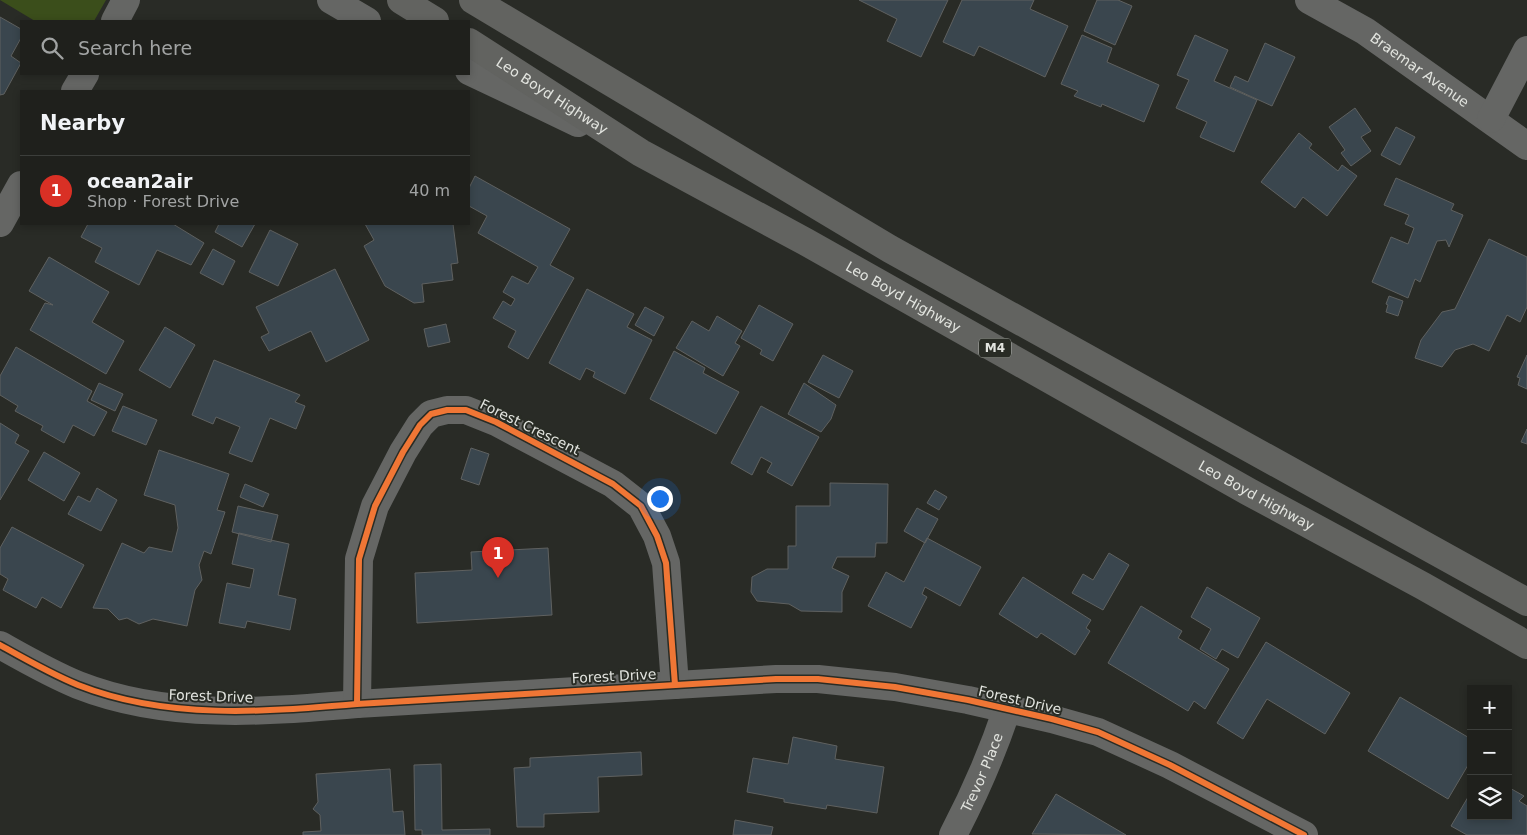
<!DOCTYPE html>
<html lang="en">
<head>
<meta charset="utf-8">
<style>
  body { margin:0; font-family:"DejaVu Sans",sans-serif; background:#272825; color:#f1f3f6 }
  .controls { position:absolute; right:15px; bottom:15px; display:grid; overflow:hidden; border-radius:0px; box-shadow:0 2px 8px #0003 }
  .controls button { width:45px; height:45px; display:grid; place-items:center; padding:0; border:0; border-bottom:1px solid #3c3e3b; background:#1f201c; color:#f1f3f6; font:25px sans-serif }
  .you { position:absolute; left:659px; top:498px; width:18px; height:18px; margin:-12px; border:4px solid #fff; border-radius:50%; background:#1a73e8; box-shadow:0 0 0 8px #1a73e833 }
  .badge { display:grid; place-items:center; width:32px; height:32px; border-radius:50%; background:#d93025; color:#fff; font-size:16px; font-weight:700 }
  .pin { position:absolute; translate:-50% -41px; filter:drop-shadow(0 1px 2px #0008) }
  .pin::after { content:''; position:absolute; top:26px; width:18px; height:15px; background:inherit; clip-path:polygon(0 0,100% 0,50% 100%) }
  .list { margin:0; padding:0; list-style:none }
  h2 { display:flex; justify-content:space-between; align-items:center; height:65px; margin:0; padding:0 20px; font-size:21px }
  h2 small { font-size:16px; font-weight:400; color:#a1a3a3 }
  .list li { display:grid; grid-template-columns:32px 1fr auto; gap:15px; align-items:center; box-sizing:border-box; height:70px; padding:0 20px; border-top:1px solid #3c3e3b }
  .list b { display:block; font-size:19px; white-space:nowrap }
  .list p { margin:0; font-size:16px; white-space:nowrap; color:#a1a3a3 }
  .list em { font-size:16px; font-style:normal; color:#a1a3a3 }
  .icon { flex:none; width:28px; height:28px; fill:none; stroke:currentColor; stroke-width:2; stroke-linecap:round; stroke-linejoin:round }
  .map { position:relative; flex:none; width:1527px; height:835px; overflow:hidden }
  .search { position:absolute; background:#1f201c; box-shadow:0 2px 8px #0003; left:20px; top:20px; width:450px; height:55px; display:flex; align-items:center; gap:12px; box-sizing:border-box; padding:0 18px; border-radius:0px; color:#a1a3a3; font-size:19px }
  .panel { position:absolute; background:#1f201c; box-shadow:0 2px 8px #0003; left:20px; top:90px; width:450px; height:135px; border-radius:0px }
  .map>svg:first-child { display:block }
  .green { fill:#3b4e1b }
  .building { fill:#3a464e; stroke:#5f6160 }
  .lines { fill:none; stroke-linecap:round; stroke-linejoin:round }
  .minor { stroke:#656664; stroke-width:28 }
  .highway { stroke:#626360; stroke-width:28 }
  .cycleway-casing { stroke:#292c25; stroke-width:9 }
  .cycleway { stroke:#f07635; stroke-width:6 }
  .labels { text-anchor:middle; dominant-baseline:central; stroke-width:4; stroke-linejoin:round; paint-order:stroke }
  .shield { fill:#292c25; stroke:#aaada7; stroke-width:1 }
  .shield-label { font-size:12px; font-weight:bold; fill:#e2e4df }
  .street-label { font-size:14px; fill:#e2e4df; stroke:#292c25 }
</style>
</head>
<body>
<div class="map">
<svg width="1527" height="835" viewBox="0 0 1527 835">
  <rect width="100%" height="100%" fill="#292b26"/>
  <path class="green" d="M0,0H106L94,21H35Z"/>
  <path class="building" d="M859,0H948L921,57L887,41L897,19Z
    M962,0H1034L1030,9L1068,26L1045,77L979,46L974,56L943,42Z
    M1097,0H1118L1132,6L1115,45L1084,31Z
    M0,17L21,29V38L11,56L21,63L4,94L0,95Z
    M1082,35L1112,48L1107,62L1159,85L1144,122L1102,104L1101,107L1074,96L1078,91L1061,84Z
    M1195,35L1228,50L1214,81L1257,100L1234,152L1200,137L1207,122L1176,108L1189,80L1177,75Z
    M1265,43L1295,57L1272,106L1230,87L1235,76L1248,82Z
    M1355,108L1371,131L1361,137L1371,151L1351,166L1341,153L1345,150L1329,127Z
    M1396,127L1415,137L1400,165L1381,155Z
    M1299,133L1312,144L1309,148L1338,171L1342,165L1357,176L1327,216L1303,197L1295,208L1261,182Z
    M475,176L570,229L550,265L574,278L528,359L508,347L516,331L493,318L503,301L511,306L515,299L503,292L512,276L528,284L538,267L478,233L487,216L469,206V188Z
    M1396,178L1454,204L1451,210L1463,215L1449,247L1446,240L1437,241L1420,282L1415,279L1408,298L1372,282L1391,237L1408,244L1414,228L1405,224L1409,215L1384,205Z
    M88,224H173L204,243L191,265L157,250L139,285L95,262L102,248L81,237Z
    M219,224H255L242,247L215,232Z
    M365,224H453L458,263L451,264L453,280L422,284L424,302L414,303L385,286L364,246L374,240Z
    M270,230L298,244L278,286L249,272Z
    M1489,239L1527,257V307L1520,322L1507,315L1489,351L1473,344L1455,350L1442,367L1415,358L1421,340L1442,312L1455,309Z
    M213,249L235,261L223,285L200,273Z
    M49,257L109,292L92,322L124,341L106,374L30,330L45,303L53,305L29,291Z
    M335,269L369,340L326,362L311,331L269,351L261,337L269,333L256,307Z
    M587,289L634,314L627,327L652,340L625,394L593,377L595,372L586,368L580,380L549,363Z
    M1389,296L1403,301L1398,316L1386,312L1388,305L1386,304Z
    M759,305L793,324L773,361L760,354L762,350L741,338Z
    M645,307L664,317L654,336L635,325Z
    M717,316L742,331L735,343L740,346L723,376L676,348L692,321L709,331Z
    M446,324L450,342L428,347L424,329Z
    M165,327L195,345L170,388L139,370Z
    M16,347L92,391L87,401L107,412L94,436L73,425L64,443L41,430L43,426L15,411L18,406L0,395V376Z
    M674,351L705,368L703,373L739,392L716,434L650,399Z
    M823,355L853,371L839,398L808,382Z
    M1527,355V389L1518,385L1520,378L1517,377Z
    M214,360L300,395L295,402L305,406L296,429L270,418L252,462L229,453L240,427L216,417L213,424L192,415Z
    M99,383L123,394L115,411L91,400Z
    M804,383L836,405L831,419L821,432L788,414Z
    M123,406L157,420L146,445L112,431Z
    M761,406L819,437L792,486L767,472L772,463L761,457L752,475L731,463Z
    M0,423L19,435L15,443L29,451L0,500Z
    M1527,429V444L1521,442Z
    M471,448L489,454L479,485L461,479Z
    M159,450L229,474L217,510L225,512L211,554L204,551L199,565L202,580L195,590L187,626L153,619L139,624L127,618L119,620L108,609L93,608L122,543L144,553L149,547L172,552L178,528L175,505L144,495Z
    M44,452L80,473L64,501L28,480Z
    M830,483L888,484L887,543H876L875,557H837L832,568L849,576L842,592V612L801,611L789,604L757,601L751,592L752,577L767,569H788V546H796V506H830Z
    M245,484L269,494L263,507L240,497Z
    M97,488L117,500L101,531L68,514L78,496L90,502Z
    M935,490L947,497L939,510L927,503Z
    M238,506L278,515L271,542L232,532Z
    M917,508L938,519L925,543L904,531Z
    M12,527L84,565L61,608L42,597L36,608L3,590L8,579L0,574V548Z
    M239,533L289,544L278,595L296,599L290,630L247,621L245,628L219,623L227,583L250,588L254,569L232,564Z
    M927,538L981,567L960,606L925,587L922,594L927,597L911,628L868,606L886,572L904,582Z
    M548,548L552,615L417,623L415,573L472,570L471,552Z
    M1109,553L1129,565L1103,610L1072,593L1083,574L1093,580Z
    M1023,577L1091,620L1086,628L1090,631L1075,655L1041,633L1037,638L999,614Z
    M1207,587L1260,618L1238,658L1222,649L1216,659L1200,649L1211,629L1191,617Z
    M1141,606L1182,631L1178,638L1229,669L1205,709L1194,701L1188,711L1108,663Z
    M1266,642L1350,693L1325,734L1267,699L1243,739L1217,723Z
    M1400,697L1471,739V760L1448,799L1368,751Z
    M793,737L837,746L835,759L884,767L877,813L827,805L826,809L784,802V799L747,792L753,758L788,764Z
    M641,752L642,775L598,777L599,812L544,814V827H517L514,768L530,767V758Z
    M441,764L442,830L490,829V835H422V830H415L414,765Z
    M390,769L393,812L403,811L405,835H303V832L321,831L320,815L313,809L318,802L316,774Z
    M1508,787L1524,796L1519,801L1527,806V835H1467L1451,826L1471,792V816H1508Z
    M1056,794L1126,835L1032,834Z
    M735,820L773,827L771,835H733Z"/>
  <g class="lines">
    <g class="minor">
      <path d="M331,0L367,21"/>
      <path id="s1" d="M1309,0L1365,31L1527,146"/>
      <path d="M115,21L126,0"/>
      <path d="M469,71L578,123"/>
      <path d="M75,91L85,74"/>
      <path d="M1491,119L1527,50"/>
      <path d="M0,223L21,185"/>
      <path d="M0,645C25,659 51,674 78,685C167,720 264,712 357,704L776,679H818L895,687L968,700L1052,719L1098,732L1170,765L1304,835"/>
      <path d="M357,704L359,559L375,506L403,452L420,425L431,414L447,410H466L496,422L613,484L641,506L657,536L666,563L675,685"/>
      <path id="s2" d="M953,835C975,793 992,754 1007,709"/>
    </g>
    <g class="highway">
      <path d="M401,0L435,21"/>
      <path d="M473,0L890,249L1527,602"/>
      <path id="s3" d="M469,42L641,153L806,242L1249,492L1423,586L1527,645"/>
    </g>
    <defs>
      <path id="cycleway" d="M0,645C25,659 51,674 78,685C167,720 264,712 357,704L776,679H818L895,687L968,700L1052,719L1098,732L1170,765L1304,835
        M357,704L359,559L375,506L403,452L420,425L431,414L447,410H466L496,422L613,484L641,506L657,536L666,563L675,685"/>
    </defs>
    <use href="#cycleway" class="cycleway-casing"/>
    <use href="#cycleway" class="cycleway"/>
  </g>
  <g class="labels">
    <rect class="shield" x="979" y="338.5" width="32" height="19" rx="4"/>
    <g class="shield-label">
      <text x="995" y="348">M4</text>
    </g>
    <g class="street-label">
      <text stroke="none"><textPath href="#s1" startOffset="131">Braemar Avenue</textPath></text>
      <text stroke="none"><textPath href="#s3" startOffset="99">Leo Boyd Highway</textPath></text>
      <text stroke="none"><textPath href="#s3" startOffset="504">Leo Boyd Highway</textPath></text>
      <text transform="translate(530 427) rotate(26)">Forest Crescent</text>
      <text stroke="none"><textPath href="#s3" startOffset="909">Leo Boyd Highway</textPath></text>
      <text transform="translate(614 676) rotate(-3)">Forest Drive</text>
      <text transform="translate(211 696) rotate(2)">Forest Drive</text>
      <text transform="translate(1020 700) rotate(13)">Forest Drive</text>
      <text stroke="none"><textPath href="#s2" startOffset="69">Trevor Place</textPath></text>
    </g>
  </g>
</svg>
<div class="controls">
<button>+</button>
<button>−</button>
<button><svg class="icon" aria-label="layers" viewBox="0 0 24 24"><path d="M12 4l9 5-9 5-9-5zM3 14l9 5 9-5"/></svg></button>
</div>
<div class="you"></div>
<div class="pin badge" style="left:498px;top:578px">1</div>
<div class="search"><svg class="icon" aria-label="search" viewBox="0 0 24 24"><circle cx="10" cy="10" r="6"/><path d="M15 15l6 6"/></svg>Search here</div>
<section class="panel">
<h2>Nearby<small></small></h2>
<ul class="list">
<li><span class="badge">1</span><div><b>ocean2air</b><p>Shop · Forest Drive</p></div><em>40 m</em></li>
</ul>
</section>
</div>
</body>
</html>
